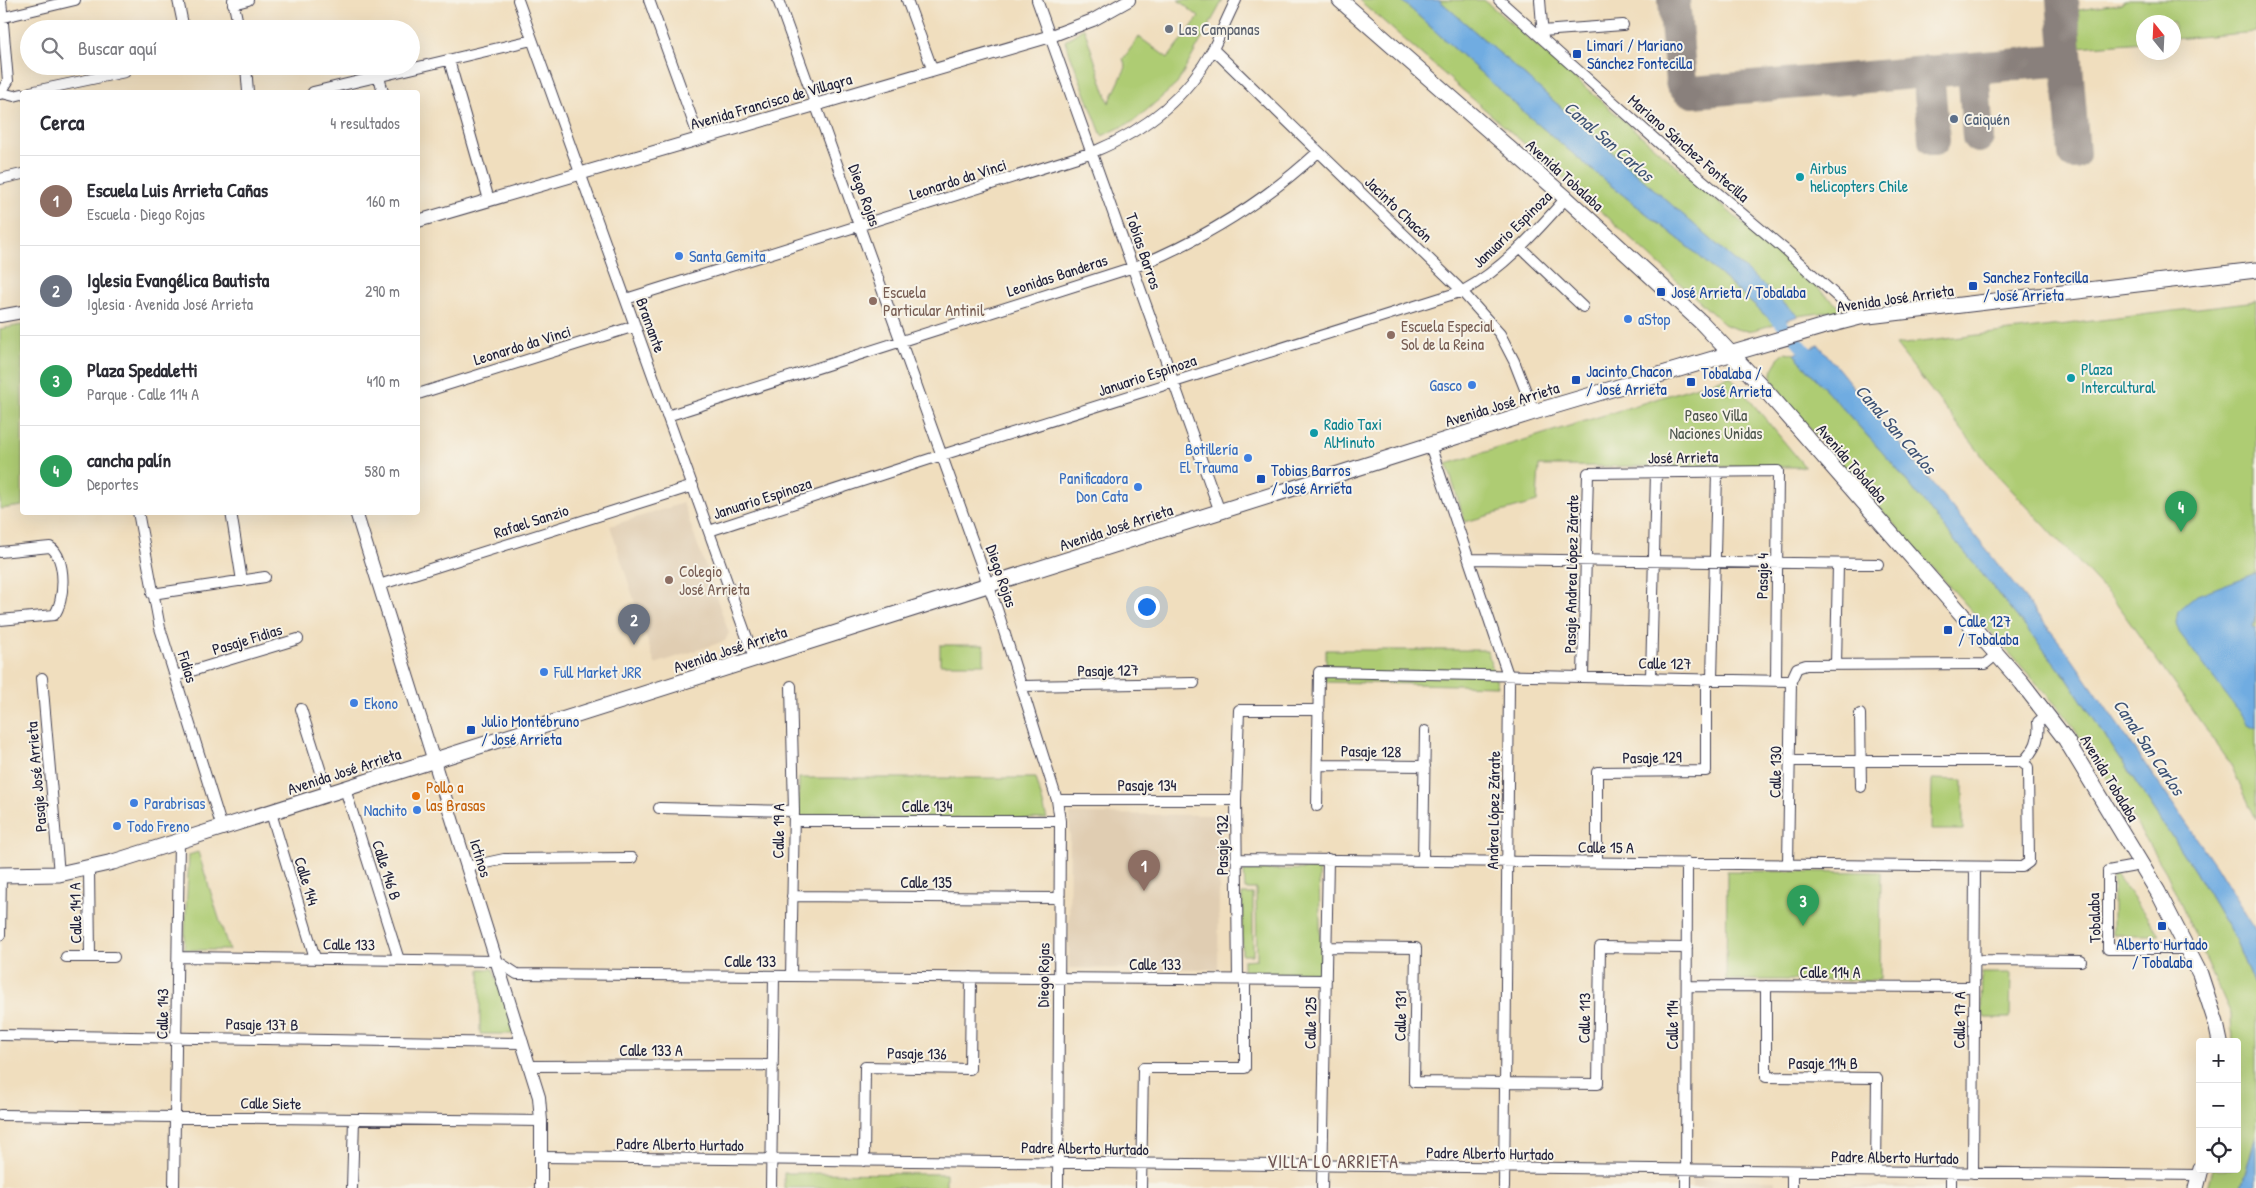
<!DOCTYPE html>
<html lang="es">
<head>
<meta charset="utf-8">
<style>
  body { margin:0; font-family:"Patrick Hand",sans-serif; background:#f7f7f7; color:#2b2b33 }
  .controls { position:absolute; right:15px; bottom:15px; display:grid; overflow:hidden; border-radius:5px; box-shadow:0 5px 20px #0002 }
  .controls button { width:45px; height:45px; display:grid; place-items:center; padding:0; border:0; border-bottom:1px solid #e1e1e2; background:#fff; color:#2b2b33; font:25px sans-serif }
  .compass { position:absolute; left:2136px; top:15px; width:45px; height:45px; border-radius:50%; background:#fff; box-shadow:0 5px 20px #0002; rotate:342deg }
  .you { position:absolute; left:1146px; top:606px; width:18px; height:18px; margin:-12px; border:4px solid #fff; border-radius:50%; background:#1a73e8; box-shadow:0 0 0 8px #1a73e833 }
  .badge { display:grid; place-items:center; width:32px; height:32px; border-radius:50%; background:#1a73e8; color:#fff; font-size:16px; font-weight:700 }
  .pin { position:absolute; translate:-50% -41px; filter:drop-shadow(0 1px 2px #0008) }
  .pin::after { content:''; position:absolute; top:26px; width:18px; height:15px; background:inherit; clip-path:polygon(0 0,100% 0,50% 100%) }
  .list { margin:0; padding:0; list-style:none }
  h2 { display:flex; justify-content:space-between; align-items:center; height:65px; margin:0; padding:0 20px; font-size:21px }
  h2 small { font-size:16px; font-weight:400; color:#7c7c81 }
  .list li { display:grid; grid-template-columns:32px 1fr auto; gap:15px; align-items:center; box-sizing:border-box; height:90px; padding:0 20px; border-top:1px solid #e1e1e2 }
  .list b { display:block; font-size:19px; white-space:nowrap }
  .list p { margin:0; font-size:16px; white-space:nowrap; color:#7c7c81 }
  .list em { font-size:16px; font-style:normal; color:#7c7c81 }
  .icon { flex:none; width:28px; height:28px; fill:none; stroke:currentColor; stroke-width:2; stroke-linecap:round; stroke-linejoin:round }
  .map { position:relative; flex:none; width:2256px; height:1188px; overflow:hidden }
  .search { position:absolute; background:#fff; box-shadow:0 5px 20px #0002; left:20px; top:20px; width:400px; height:55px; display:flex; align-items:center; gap:12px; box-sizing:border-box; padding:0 18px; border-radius:28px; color:#7c7c81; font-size:19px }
  .panel { position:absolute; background:#fff; box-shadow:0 5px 20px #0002; left:20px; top:90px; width:400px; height:425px; border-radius:5px }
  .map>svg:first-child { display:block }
  .built { fill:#e0cdb2 }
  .green { fill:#aecc73; stroke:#687757 }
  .water { fill:#70ace1; stroke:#49678e }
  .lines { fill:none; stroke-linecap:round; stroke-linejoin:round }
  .canal { stroke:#70ace1; stroke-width:12 }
  .taxiway { stroke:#89807c; stroke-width:32 }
  .minor-casing { stroke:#413e4f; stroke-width:12 }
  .tertiary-casing { stroke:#413e4f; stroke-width:14 }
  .secondary-casing { stroke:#413e4f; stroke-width:17 }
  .minor { stroke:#fff; stroke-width:10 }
  .tertiary { stroke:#fff; stroke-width:12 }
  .secondary { stroke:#fff; stroke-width:15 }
  .worship-dot { fill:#6b7280; stroke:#f7f3e8; stroke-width:2 }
  .transit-dot { fill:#1a4fb4; stroke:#f7f3e8; stroke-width:2 }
  .service-dot { fill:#5c6f8a; stroke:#f7f3e8; stroke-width:2 }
  .culture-dot { fill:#0f9aa8; stroke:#f7f3e8; stroke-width:2 }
  .shop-dot { fill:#3f7fe0; stroke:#f7f3e8; stroke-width:2 }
  .education-dot { fill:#8d6e63; stroke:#f7f3e8; stroke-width:2 }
  .food-dot { fill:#e8710a; stroke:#f7f3e8; stroke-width:2 }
  .labels { text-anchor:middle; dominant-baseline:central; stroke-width:4; stroke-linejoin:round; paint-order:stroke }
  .worship-label { font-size:16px; fill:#5b616d; stroke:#f7f3e8; text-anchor:start }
  .transit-label { font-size:16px; fill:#164399; stroke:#f7f3e8; text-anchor:start }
  .street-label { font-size:16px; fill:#22223b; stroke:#f7f3e8 }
  .service-label { font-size:16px; fill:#4e5e75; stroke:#f7f3e8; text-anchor:start }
  .culture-label { font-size:16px; fill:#0d838f; stroke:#f7f3e8; text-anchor:start }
  .shop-label { font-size:16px; fill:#366cbe; stroke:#f7f3e8; text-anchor:start }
  .education-label { font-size:16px; fill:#785e54; stroke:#f7f3e8; text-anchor:start }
  .park-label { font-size:16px; fill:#4c554c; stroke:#f7f3e8 }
  .food-label { font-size:16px; fill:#c56008; stroke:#f7f3e8; text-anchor:start }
  .water-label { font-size:18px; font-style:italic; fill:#3d5275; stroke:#f7f3e8 }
  .neighbourhood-label { font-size:18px; letter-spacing:1px; fill:#6d5453; stroke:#f7f3e8 }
</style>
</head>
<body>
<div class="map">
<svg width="2256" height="1188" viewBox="0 0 2256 1188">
  <rect width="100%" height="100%" fill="#f7f3e8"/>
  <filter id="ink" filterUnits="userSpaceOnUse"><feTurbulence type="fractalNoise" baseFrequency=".02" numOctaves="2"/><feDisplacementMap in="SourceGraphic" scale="10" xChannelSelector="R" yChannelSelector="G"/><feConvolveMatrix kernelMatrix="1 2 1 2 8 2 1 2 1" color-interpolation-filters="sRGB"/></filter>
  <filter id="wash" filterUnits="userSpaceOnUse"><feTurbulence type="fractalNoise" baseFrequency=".0096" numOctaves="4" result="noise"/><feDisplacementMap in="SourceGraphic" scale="20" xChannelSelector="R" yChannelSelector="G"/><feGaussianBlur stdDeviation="1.12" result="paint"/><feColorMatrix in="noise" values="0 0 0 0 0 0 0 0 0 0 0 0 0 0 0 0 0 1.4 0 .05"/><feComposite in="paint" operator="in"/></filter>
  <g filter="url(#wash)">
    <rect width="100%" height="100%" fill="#f0debe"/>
    <path class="built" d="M683,503L729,633L725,641L655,664L610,526Z
      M1070,814L1220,815L1218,969L1069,968Z
      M1692,1179L1775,1180V1188H1692Z
      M1803,1186H1925V1188H1803Z"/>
    <path class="green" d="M1178,0H1223L1177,84L1134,121L1102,136L1065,41L1084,28L1109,103L1126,67L1123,59L1139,37L1168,58L1199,17Z
      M1359,0H1401L1526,114L1609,184L1690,248L1775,324C1753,330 1747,335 1724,324L1588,199Z
      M1439,0H1484L1843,310L1798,316Z
      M2123,0H2256V32L2174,39V22H2144L2143,42L2077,47L2073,11L2123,3Z
      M2256,301V819L2230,763L2113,599L1993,470L1896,345Z
      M22,325V506L0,509V329Z
      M1786,352L1794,354L1891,462L2066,677L2194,870L2236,941L2256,990V1135L2241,1188H2207L2212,1169H2237V1042H2232L2231,1014L2166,872L2118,795L2065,715L1833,456L1783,396L1772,380V369L1778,359Z
      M1730,376L1805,467L1539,466L1537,502L1465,522L1447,464Z
      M940,645H984V664H940Z
      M1326,650H1487L1498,686L1326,682Z
      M799,778H1036L1047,819L798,818Z
      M1932,779L1963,780V830H1931Z
      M198,852L229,950H184L189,855Z
      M1319,869L1321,974L1243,976V960L1257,959L1256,889H1245L1244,870Z
      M2113,870L2160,935H2113Z
      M1727,871L1881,872L1880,980H1726Z
      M1242,894H1253V955H1242Z
      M480,969H493L516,1034H480Z
      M1982,973H2011L2010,1018H1985L1981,1012Z
      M784,1173L946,1174V1188H784Z"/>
    <path class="water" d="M1401,0H1439L1798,316L1775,324L1690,248L1609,184L1526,114Z
      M1819,345L1973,533L2068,653L2216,866L2256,931V990L2236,941L2194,870L2066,677L1891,462L1794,354Z
      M2256,573V613L2253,627L2256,628V728L2248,724L2179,632L2176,623L2178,611L2197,595Z
      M2256,1135V1188H2241Z"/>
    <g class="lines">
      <path class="canal" d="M1770,311L1815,361"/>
      <path class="taxiway" d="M1674,0L1681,82L1686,89L1693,92L2067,60
        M2062,0L2074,154
        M1973,68L1978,137
        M1928,71L1934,140"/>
    </g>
  </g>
  <g filter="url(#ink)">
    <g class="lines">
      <defs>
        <path id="minor" d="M178,0L184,29
          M233,0L239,29
          M518,0L755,660
          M649,0L699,138
          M778,0L997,609L1057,800L1060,821L1058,1188
          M907,0L933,71
          M1037,0L1220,512
          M1499,0L1675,157L1783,248L1860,317
          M1540,0L1543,37
          M233,4L248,0
          M0,18L75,0
          M1542,31L1623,25
          M1213,49L1457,286L1500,334L1514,361L1534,412
          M449,60L489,200
          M246,66L248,92
          M379,77L383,92
          M30,92L125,72
          M313,92L532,40
          M2,93L14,96L22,94
          M0,94L8,81L1,0
          M0,179L22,174
          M1520,247L1583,307
          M626,299L1093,152C1144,131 1187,97 1213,49C1221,33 1228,16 1236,0
          M418,394L635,326
          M667,416L1140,265C1207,237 1265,201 1318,152
          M1430,445L1508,675L1509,684L1504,1188
          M138,512L160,628L222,828
          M231,512L242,581
          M709,531L942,455L1463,291C1503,269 1536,232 1566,198
          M0,552L50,547C67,557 65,602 54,615L0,620
          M1469,559L1878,564
          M379,585L693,486
          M152,594L265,577
          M1836,665L1838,564
          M175,676L298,639
          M1583,676L1588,473L1778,471L1776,681
          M42,678L59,874
          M1651,678L1656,472
          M1712,679L1717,472
          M1022,686L1194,683
          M301,709L328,794
          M1860,714L1861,787
          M2023,762C2035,749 2040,740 2038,722L2048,714
          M1318,765L1425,766
          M345,789L399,960
          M1057,800H1236
          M1317,806L1319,672L1791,681
          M659,808L794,811
          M271,813L315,958
          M794,821H1060
          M1236,859L2022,867L2029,862L2028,767L2020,761H1790
          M1423,860L1425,731
          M1597,862V772L1706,771V679
          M1788,864L1791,681L1797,668L1806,665L1985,664L1997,654
          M2141,865L2108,871V949H2188
          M467,867L504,859L632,858
          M89,869L90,956
          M792,896L1059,898
          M0,935L1,875
          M1326,947L1416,948L1414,1082L1598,1084L1600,947L1687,948
          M66,957H114
          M178,957L497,961L517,974L1326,980
          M1974,960L2081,961
          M791,976L794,811L791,686
          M1238,979L1236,800L1239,710H1319
          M1687,986L1974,987
          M1766,986V1077L1877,1078L1876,1172
          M0,1035L523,1043
          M529,1066L772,1065
          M0,1115L541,1121
          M541,1157L2199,1175
          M864,1161L865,1067L970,1069L971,977
          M1951,1172V1188
          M1973,1173L1975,867
          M174,1188L179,841
          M352,1188L354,1119
          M771,1188L774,976
          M1141,1188L1143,1068H1245V979
          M1322,1188L1328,859
          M1686,1188L1687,863
          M1792,1188V1171"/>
        <path id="tertiary" d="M418,221L1051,36L1093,20L1129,0
          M0,316L22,312
          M356,512L539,1097L541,1121V1188"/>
        <path id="secondary" d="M1340,0L1566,198L1702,323L1767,392L2022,683L2066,740L2158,892L2200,974L2216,1023L2220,1042
          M0,875L59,874L113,862L1534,412L1821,327L1860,317L2256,270
          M2196,1188L2201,1169"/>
      </defs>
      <use href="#minor" class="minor-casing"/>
      <use href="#tertiary" class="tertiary-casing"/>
      <use href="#secondary" class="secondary-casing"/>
      <use href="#minor" class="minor"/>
      <use href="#tertiary" class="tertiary"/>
      <use href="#secondary" class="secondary"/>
    </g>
  </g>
  <circle class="worship-dot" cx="1169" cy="29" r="5"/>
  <g class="transit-dot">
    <rect x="1572" y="49" width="10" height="10" rx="2.5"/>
    <rect x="1968" y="281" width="10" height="10" rx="2.5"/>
    <rect x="1656" y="287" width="10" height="10" rx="2.5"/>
    <rect x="1571" y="375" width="10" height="10" rx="2.5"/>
    <rect x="1686" y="377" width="10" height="10" rx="2.5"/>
    <rect x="1256" y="474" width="10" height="10" rx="2.5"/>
    <rect x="1943" y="625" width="10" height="10" rx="2.5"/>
    <rect x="466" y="725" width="10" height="10" rx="2.5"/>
    <rect x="2157" y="921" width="10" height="10" rx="2.5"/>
  </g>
  <circle class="service-dot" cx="1954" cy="119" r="5"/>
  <g class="culture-dot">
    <circle cx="1800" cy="177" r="5"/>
    <circle cx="2071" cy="378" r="5"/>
    <circle cx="1314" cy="433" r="5"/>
  </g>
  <g class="shop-dot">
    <circle cx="679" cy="256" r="5"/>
    <circle cx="1628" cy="319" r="5"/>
    <circle cx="1472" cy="385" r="5"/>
    <circle cx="1248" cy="458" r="5"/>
    <circle cx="1138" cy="487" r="5"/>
    <circle cx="544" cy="672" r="5"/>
    <circle cx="354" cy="703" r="5"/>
    <circle cx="134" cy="803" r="5"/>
    <circle cx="417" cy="810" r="5"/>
    <circle cx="117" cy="826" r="5"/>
  </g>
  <g class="education-dot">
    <circle cx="873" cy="301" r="5"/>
    <circle cx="1391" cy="335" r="5"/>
    <circle cx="669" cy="580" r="5"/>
  </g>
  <circle class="food-dot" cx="416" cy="796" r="5"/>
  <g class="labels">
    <g class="worship-label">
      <text x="1179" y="29">Las Campanas</text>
    </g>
    <g class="transit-label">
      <text x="1587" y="45">Limarí / Mariano<tspan x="1587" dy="18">Sánchez Fontecilla</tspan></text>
      <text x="1983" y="277">Sanchez Fontecilla<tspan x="1983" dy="18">/ José Arrieta</tspan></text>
      <text x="1671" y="292">José Arrieta / Tobalaba</text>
      <text x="1586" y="371">Jacinto Chacon<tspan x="1586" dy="18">/ José Arrieta</tspan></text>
      <text x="1701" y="373">Tobalaba /<tspan x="1701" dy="18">José Arrieta</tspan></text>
      <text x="1271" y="470">Tobias Barros<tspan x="1271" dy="18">/ José Arrieta</tspan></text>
      <text x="1958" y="621">Calle 127<tspan x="1958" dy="18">/ Tobalaba</tspan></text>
      <text x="481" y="721">Julio Montebruno<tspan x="481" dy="18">/ José Arrieta</tspan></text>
      <text x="2162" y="944" text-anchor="middle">Alberto Hurtado<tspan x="2162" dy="18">/ Tobalaba</tspan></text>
    </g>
    <g class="street-label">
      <text transform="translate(771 101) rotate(-16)">Avenida Francisco de Villagra</text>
      <text transform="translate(1689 148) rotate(41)">Mariano Sánchez Fontecilla</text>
      <text transform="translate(1565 175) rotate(42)">Avenida Tobalaba</text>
      <text transform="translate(958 179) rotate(-18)">Leonardo da Vinci</text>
      <text transform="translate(865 195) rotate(70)">Diego Rojas</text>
      <text transform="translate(1399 209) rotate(44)">Jacinto Chacón</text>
      <text transform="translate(1512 229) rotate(-44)">Januario Espinoza</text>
      <text transform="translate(1144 251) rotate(71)">Tobías Barros</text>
      <text transform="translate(1057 275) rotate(-18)">Leonidas Banderas</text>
      <text transform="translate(1895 298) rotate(-8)">Avenida José Arrieta</text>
      <text transform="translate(651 325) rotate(70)">Bramante</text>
      <text transform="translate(522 345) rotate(-17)">Leonardo da Vinci</text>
      <text transform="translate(1147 375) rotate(-18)">Januario Espinoza</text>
      <text transform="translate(1502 404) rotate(-17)">Avenida José Arrieta</text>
      <text transform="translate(1683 457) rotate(-1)">José Arrieta</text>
      <text transform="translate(1852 463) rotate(49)">Avenida Tobalaba</text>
      <text transform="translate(762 498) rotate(-18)">Januario Espinoza</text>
      <text transform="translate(531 521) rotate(-18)">Rafael Sanzio</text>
      <text transform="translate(1116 527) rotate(-18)">Avenida José Arrieta</text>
      <text transform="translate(1571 574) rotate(-89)">Pasaje Andrea López Zárate</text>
      <text transform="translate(1002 576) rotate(71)">Diego Rojas</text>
      <text transform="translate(1762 576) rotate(-89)">Pasaje 4</text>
      <text transform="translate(247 639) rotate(-17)">Pasaje Fidias</text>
      <text transform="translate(730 649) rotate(-18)">Avenida José Arrieta</text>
      <text transform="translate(1665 663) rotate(1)">Calle 127</text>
      <text transform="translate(188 667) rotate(73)">Fidias</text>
      <text transform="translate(1108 670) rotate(-1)">Pasaje 127</text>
      <text transform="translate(1371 751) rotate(1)">Pasaje 128</text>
      <text transform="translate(1652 757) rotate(-1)">Pasaje 129</text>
      <text transform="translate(344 771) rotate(-18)">Avenida José Arrieta</text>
      <text transform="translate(1775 772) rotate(-89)">Calle 130</text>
      <text transform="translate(36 777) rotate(-95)">Pasaje José Arrieta</text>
      <text transform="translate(2110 778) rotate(59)">Avenida Tobalaba</text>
      <text x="1147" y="785">Pasaje 134</text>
      <text x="927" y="806">Calle 134</text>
      <text transform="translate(1493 810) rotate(-89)">Andrea López Zárate</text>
      <text transform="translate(778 831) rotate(-89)">Calle 19 A</text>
      <text transform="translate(1222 845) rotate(-90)">Pasaje 132</text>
      <text transform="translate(1606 847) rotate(1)">Calle 15 A</text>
      <text transform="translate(481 858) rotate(73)">Ictinos</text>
      <text transform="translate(387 870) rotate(72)">Calle 146 B</text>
      <text transform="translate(307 881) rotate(73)">Calle 144</text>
      <text x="926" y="882">Calle 135</text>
      <text transform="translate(75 913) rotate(-91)">Calle 141 A</text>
      <text transform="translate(2094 918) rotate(-92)">Tobalaba</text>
      <text transform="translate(349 944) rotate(1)">Calle 133</text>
      <text x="750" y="961">Calle 133</text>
      <text x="1155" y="964">Calle 133</text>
      <text x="1830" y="972">Calle 114 A</text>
      <text transform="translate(1043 975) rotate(-89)">Diego Rojas</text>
      <text transform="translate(162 1014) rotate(-89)">Calle 143</text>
      <text transform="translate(1400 1016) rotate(-89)">Calle 131</text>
      <text transform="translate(1584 1018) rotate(-89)">Calle 113</text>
      <text transform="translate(1959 1020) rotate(-89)">Calle 17 A</text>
      <text transform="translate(1310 1023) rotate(-89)">Calle 125</text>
      <text transform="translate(262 1024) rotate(1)">Pasaje 137 B</text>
      <text transform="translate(1672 1025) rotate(-90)">Calle 114</text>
      <text x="651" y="1050">Calle 133 A</text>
      <text transform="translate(917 1053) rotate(1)">Pasaje 136</text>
      <text x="1823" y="1063">Pasaje 114 B</text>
      <text transform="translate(271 1103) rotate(1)">Calle Siete</text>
      <text transform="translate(680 1144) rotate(1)">Padre Alberto Hurtado</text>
      <text transform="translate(1085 1148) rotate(1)">Padre Alberto Hurtado</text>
      <text transform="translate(1490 1153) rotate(1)">Padre Alberto Hurtado</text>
      <text transform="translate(1895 1157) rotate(1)">Padre Alberto Hurtado</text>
    </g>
    <g class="service-label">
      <text x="1964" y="119">Caiquén</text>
    </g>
    <g class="culture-label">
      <text x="1810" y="168">Airbus<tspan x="1810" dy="18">helicopters Chile</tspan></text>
      <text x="2081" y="369">Plaza<tspan x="2081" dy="18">Intercultural</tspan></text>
      <text x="1324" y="424">Radio Taxi<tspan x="1324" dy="18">AlMinuto</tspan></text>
    </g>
    <g class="shop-label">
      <text x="689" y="256">Santa Gemita</text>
      <text x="1638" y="319">aStop</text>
      <text x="1462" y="385" text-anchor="end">Gasco</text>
      <text x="1238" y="449" text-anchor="end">Botillería<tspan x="1238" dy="18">El Trauma</tspan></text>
      <text x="1128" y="478" text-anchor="end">Panificadora<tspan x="1128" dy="18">Don Cata</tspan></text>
      <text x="554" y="672">Full Market JRR</text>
      <text x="364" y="703">Ekono</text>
      <text x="144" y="803">Parabrisas</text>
      <text x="407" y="810" text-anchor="end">Nachito</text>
      <text x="127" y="826">Todo Freno</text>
    </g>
    <g class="education-label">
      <text x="883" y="292">Escuela<tspan x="883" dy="18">Particular Antinil</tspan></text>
      <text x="1401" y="326">Escuela Especial<tspan x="1401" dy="18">Sol de la Reina</tspan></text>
      <text x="679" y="571">Colegio<tspan x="679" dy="18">José Arrieta</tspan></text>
    </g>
    <g class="park-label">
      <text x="1716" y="415">Paseo Villa<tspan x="1716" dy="18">Naciones Unidas</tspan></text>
    </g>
    <g class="food-label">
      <text x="426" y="787">Pollo a<tspan x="426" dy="18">las Brasas</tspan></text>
    </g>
    <g class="water-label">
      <text transform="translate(1609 141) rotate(41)">Canal San Carlos</text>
      <text transform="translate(1896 429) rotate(49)">Canal San Carlos</text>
      <text transform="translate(2149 747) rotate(56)">Canal San Carlos</text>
    </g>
    <g class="neighbourhood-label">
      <text x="1333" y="1161">VILLA LO ARRIETA</text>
    </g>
  </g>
</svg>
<div class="controls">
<button>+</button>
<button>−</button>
<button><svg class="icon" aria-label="locate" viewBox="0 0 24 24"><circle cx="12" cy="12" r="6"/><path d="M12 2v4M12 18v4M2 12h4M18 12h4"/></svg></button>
</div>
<svg class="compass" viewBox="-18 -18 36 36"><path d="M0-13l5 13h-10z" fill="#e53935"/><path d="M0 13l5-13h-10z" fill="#7c7c81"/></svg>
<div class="you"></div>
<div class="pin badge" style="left:1144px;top:891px;background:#8d6e63">1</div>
<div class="pin badge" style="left:634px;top:645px;background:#6b7280">2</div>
<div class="pin badge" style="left:1803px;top:926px;background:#2e9e5b">3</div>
<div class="pin badge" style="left:2181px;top:532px;background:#2e9e5b">4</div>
<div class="search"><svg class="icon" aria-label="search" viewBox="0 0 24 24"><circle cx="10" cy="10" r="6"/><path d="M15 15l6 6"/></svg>Buscar aquí</div>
<section class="panel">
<h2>Cerca<small>4 resultados</small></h2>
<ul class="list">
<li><span class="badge" style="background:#8d6e63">1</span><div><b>Escuela Luis Arrieta Cañas</b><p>Escuela · Diego Rojas</p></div><em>160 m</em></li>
<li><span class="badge" style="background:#6b7280">2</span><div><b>Iglesia Evangélica Bautista</b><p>Iglesia · Avenida José Arrieta</p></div><em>290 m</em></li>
<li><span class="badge" style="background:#2e9e5b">3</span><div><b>Plaza Spedaletti</b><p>Parque · Calle 114 A</p></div><em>410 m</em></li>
<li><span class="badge" style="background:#2e9e5b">4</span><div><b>cancha palín</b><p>Deportes</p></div><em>580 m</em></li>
</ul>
</section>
</div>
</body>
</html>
